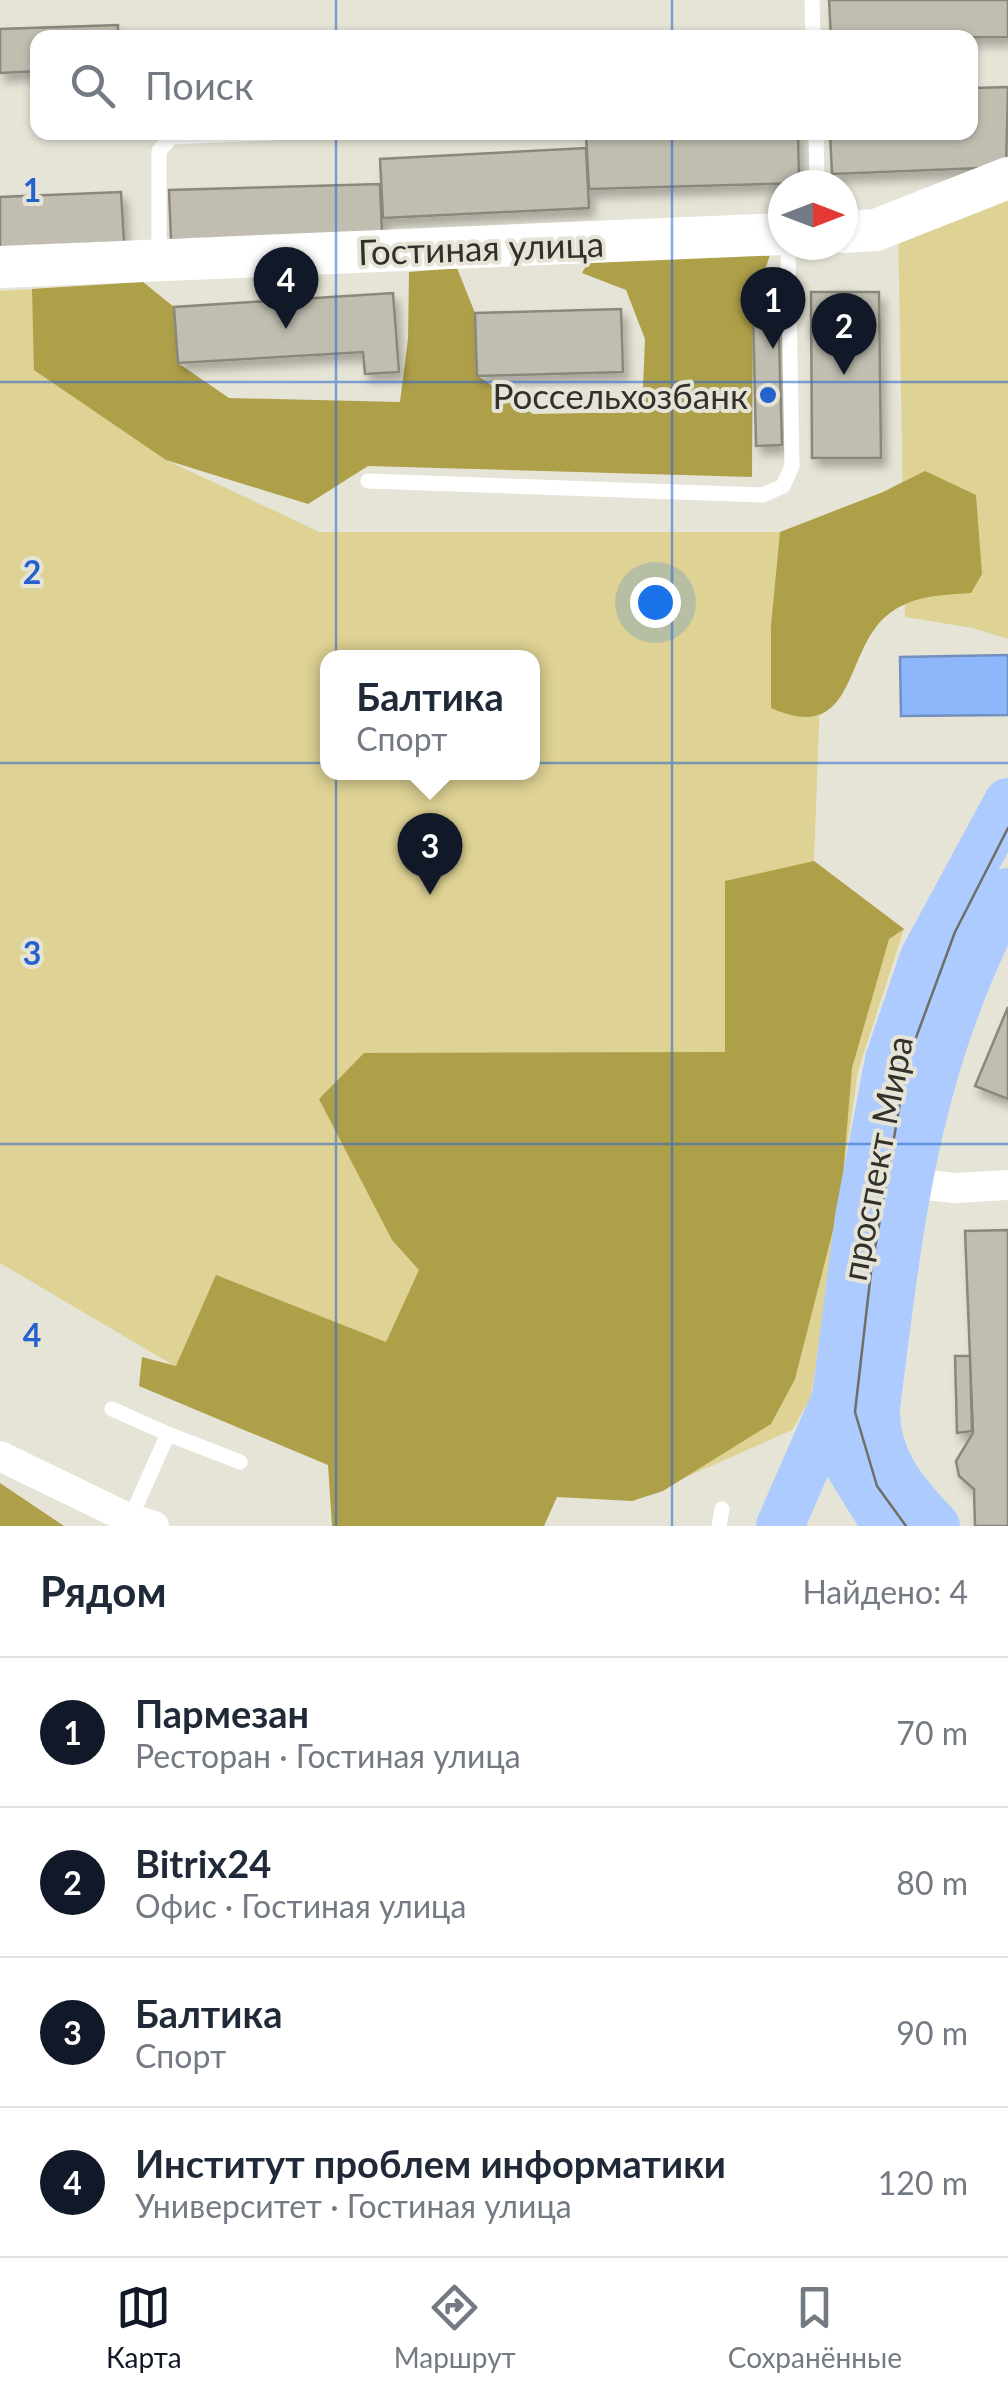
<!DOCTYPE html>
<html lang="ru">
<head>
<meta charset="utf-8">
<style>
  body { margin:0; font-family:Lato,sans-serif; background:#f6f6f7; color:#1f2937 }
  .compass { position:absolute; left:768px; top:170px; width:90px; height:90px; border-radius:50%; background:#fff; box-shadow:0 2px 8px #0004; rotate:90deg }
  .you { position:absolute; left:655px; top:602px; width:35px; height:35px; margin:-25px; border:8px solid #fff; border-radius:50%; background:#1a73e8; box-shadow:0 0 0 15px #1a73e833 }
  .badge { display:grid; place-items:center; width:65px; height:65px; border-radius:50%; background:#111827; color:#fff; font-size:32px; font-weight:700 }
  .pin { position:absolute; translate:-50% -82px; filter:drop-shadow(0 2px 5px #0008) }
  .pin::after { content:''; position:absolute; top:52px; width:35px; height:30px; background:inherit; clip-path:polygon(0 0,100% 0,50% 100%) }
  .popup { position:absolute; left:320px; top:650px; width:220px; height:130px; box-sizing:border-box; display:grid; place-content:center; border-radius:20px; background:#fff; filter:drop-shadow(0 2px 8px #0005); font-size:32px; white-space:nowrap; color:#747a83 }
  .popup b { font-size:38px; color:#1f2937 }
  .popup::after { content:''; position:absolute; left:50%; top:100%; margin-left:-20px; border:20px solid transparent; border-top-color:#fff }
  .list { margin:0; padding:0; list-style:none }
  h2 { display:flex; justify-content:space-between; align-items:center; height:130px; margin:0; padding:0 40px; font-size:42px }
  h2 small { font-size:32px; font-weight:400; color:#747a83 }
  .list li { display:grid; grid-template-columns:65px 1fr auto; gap:30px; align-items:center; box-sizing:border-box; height:150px; padding:0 40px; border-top:2px solid #e0e1e3 }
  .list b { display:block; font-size:38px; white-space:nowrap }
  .list p { margin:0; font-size:32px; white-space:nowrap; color:#747a83 }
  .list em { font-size:32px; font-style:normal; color:#747a83 }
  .icon { flex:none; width:55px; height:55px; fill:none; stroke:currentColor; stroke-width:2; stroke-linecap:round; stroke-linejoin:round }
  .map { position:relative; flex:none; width:1008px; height:1526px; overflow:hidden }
  .search { position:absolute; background:#fff; box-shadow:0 2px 8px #0004; left:30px; right:30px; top:30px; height:110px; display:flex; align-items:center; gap:25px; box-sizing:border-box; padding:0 35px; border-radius:20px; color:#747a83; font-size:38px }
  .sheet { height:730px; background:#fff }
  nav { display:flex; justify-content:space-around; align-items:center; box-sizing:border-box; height:140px; border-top:2px solid #e0e1e3; background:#fff; font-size:28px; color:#747a83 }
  nav a { display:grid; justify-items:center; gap:5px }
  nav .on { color:#111827 }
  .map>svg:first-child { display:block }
  .green { fill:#ded294; fill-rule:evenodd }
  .forest { fill:#ae9f49 }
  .water { fill:#8eb7fb; stroke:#728fbd; stroke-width:2.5 }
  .building { fill:#c1beb1; stroke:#8a887b; stroke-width:2.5; filter:url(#shadow) }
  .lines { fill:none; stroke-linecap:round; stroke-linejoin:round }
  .lane { stroke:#fff; stroke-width:15 }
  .street { stroke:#fff; stroke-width:30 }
  .secondary { stroke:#fff; stroke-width:42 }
  .primary { stroke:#adcbfe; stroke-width:48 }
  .tram { stroke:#706f67; stroke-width:2.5 }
  .grid { fill:none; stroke:#2462ce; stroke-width:2.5; stroke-opacity:0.55 }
  .poi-dot { fill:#2462ce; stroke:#e6e4d6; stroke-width:4 }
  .labels { text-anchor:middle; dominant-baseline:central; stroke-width:8; stroke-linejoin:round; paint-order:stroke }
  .street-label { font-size:35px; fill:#32312c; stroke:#e6e4d6 }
  .poi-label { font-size:35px; fill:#32312c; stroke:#e6e4d6; text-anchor:end }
  .grid-label { font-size:32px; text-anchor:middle; font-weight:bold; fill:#2462ce; stroke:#e6e4d6; stroke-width:8; stroke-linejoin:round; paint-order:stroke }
</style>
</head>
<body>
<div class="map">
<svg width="1008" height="1526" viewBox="0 0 1008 1526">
  <defs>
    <filter id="shadow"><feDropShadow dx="5" dy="8" stdDeviation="5" flood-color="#0004"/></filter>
  </defs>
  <rect width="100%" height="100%" fill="#e6e4d6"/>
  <path class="green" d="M1008,181V639L973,628L905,617L898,222Z
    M143,282L166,460L320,532H826L814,861L904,929L858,1071L811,1397L792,1430L632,1501L334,1460L0,1263V291ZM328,658H532V772H328Z"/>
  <path class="forest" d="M594,252L770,255L753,306L752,477L368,466L308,504L166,460L34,370L32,289L143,282L174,307L178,363L229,398L400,402L408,339L409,272L457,268L475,313L478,376L533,414L642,412L645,339L626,290L582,273Z
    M925,471L976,495L982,574L971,593C943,595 914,595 890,613C842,648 859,747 771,708V626L780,532L883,492Z
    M814,861L904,929L889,939L852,1068L841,1199L795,1379L771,1424L663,1491L632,1501L557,1497L544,1526H332L328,1465L139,1386L142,1357L176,1366L216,1275L386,1342L419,1270L392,1240L319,1099L364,1053L725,1052V881Z
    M0,1483L64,1526H0Z"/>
  <path class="water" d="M1008,655V715L901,716L900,657Z"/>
  <path class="building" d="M829,0H1008V37L831,38Z
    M118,25V38H38V71L0,73V29Z
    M1008,87L1006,167L832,174L830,132H970L974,88Z
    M798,132L799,183L589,189L586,135Z
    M586,148L589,208L383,218L380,159Z
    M380,184L382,234L171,240L169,190Z
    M121,192L124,242L0,248V197Z
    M811,292H879L881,458H812Z
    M393,293L399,372L365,374L363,352L178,363L174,307Z
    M778,305L782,445L756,446L753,306Z
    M621,309L623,372L477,376L475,313Z
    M1008,1007V1099L975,1086Z
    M1008,1230V1526H975L974,1489L959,1476L956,1461L973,1433L965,1231Z
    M955,1356H970L972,1431L957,1433Z"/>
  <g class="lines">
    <path class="lane" d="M812,0L813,38
      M816,132L817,185
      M159,256V151L171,137L294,132
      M368,481L763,495L783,486L792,466L788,245
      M112,1409L168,1434
      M130,1519L168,1434L240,1462
      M719,1526L722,1509"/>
    <path class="street" d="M906,1183L955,1188L1008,1185
      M0,1456L130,1519L154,1526"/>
    <path class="secondary" d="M843,232L876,230L1008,178
      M0,267L783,234"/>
    <path class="primary" d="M780,1526L835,1400
      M886,1526L846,1461L839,1434L836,1397L859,1217L889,1060L924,957L1008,802
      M936,1526C903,1492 874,1457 876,1407C900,1219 916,1062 1008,892"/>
    <path class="tram" d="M906,1526L877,1486L855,1412L871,1272L907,1062L955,932L1008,828"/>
  </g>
  <path class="grid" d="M336,0V38M672,0V38M336,132V1526M672,132V1526M0,382H1008M0,763H1008M0,1144H1008"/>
  <circle class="poi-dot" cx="768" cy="395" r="10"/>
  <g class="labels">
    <g class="street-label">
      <text transform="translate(481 247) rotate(-2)">Гостиная улица</text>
      <text transform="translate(876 1158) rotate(-79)">проспект Мира</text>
    </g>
    <g class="poi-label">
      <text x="748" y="395">Россельхозбанк</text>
    </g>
  </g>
  <g class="grid-label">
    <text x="32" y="202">1</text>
    <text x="32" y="584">2</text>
    <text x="32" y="965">3</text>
    <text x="32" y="1347">4</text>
  </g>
</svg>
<svg class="compass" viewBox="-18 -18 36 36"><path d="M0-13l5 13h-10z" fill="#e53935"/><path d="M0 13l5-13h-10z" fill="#747a83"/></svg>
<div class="you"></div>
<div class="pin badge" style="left:773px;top:349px">1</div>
<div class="pin badge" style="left:844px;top:375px">2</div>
<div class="pin badge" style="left:430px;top:895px">3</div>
<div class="popup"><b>Балтика</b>Спорт</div>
<div class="pin badge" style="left:286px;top:329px">4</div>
<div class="search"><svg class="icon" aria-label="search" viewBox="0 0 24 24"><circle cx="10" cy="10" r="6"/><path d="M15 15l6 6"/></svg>Поиск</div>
</div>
<section class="sheet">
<h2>Рядом<small>Найдено: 4</small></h2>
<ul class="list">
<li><span class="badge">1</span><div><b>Пармезан</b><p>Ресторан · Гостиная улица</p></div><em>70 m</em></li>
<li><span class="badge">2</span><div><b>Bitrix24</b><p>Офис · Гостиная улица</p></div><em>80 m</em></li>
<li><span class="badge">3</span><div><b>Балтика</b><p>Спорт</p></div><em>90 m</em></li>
<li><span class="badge">4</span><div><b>Институт проблем информатики</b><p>Университет · Гостиная улица</p></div><em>120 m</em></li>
</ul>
</section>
<nav>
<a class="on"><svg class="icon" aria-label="map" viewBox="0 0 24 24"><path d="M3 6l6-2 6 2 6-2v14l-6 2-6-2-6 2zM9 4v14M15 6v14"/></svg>Карта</a>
<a><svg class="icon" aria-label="directions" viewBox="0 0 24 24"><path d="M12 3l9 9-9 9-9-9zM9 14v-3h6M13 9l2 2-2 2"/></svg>Маршрут</a>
<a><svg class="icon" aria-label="saved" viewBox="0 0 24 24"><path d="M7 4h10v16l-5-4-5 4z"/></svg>Сохранённые</a>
</nav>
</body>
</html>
